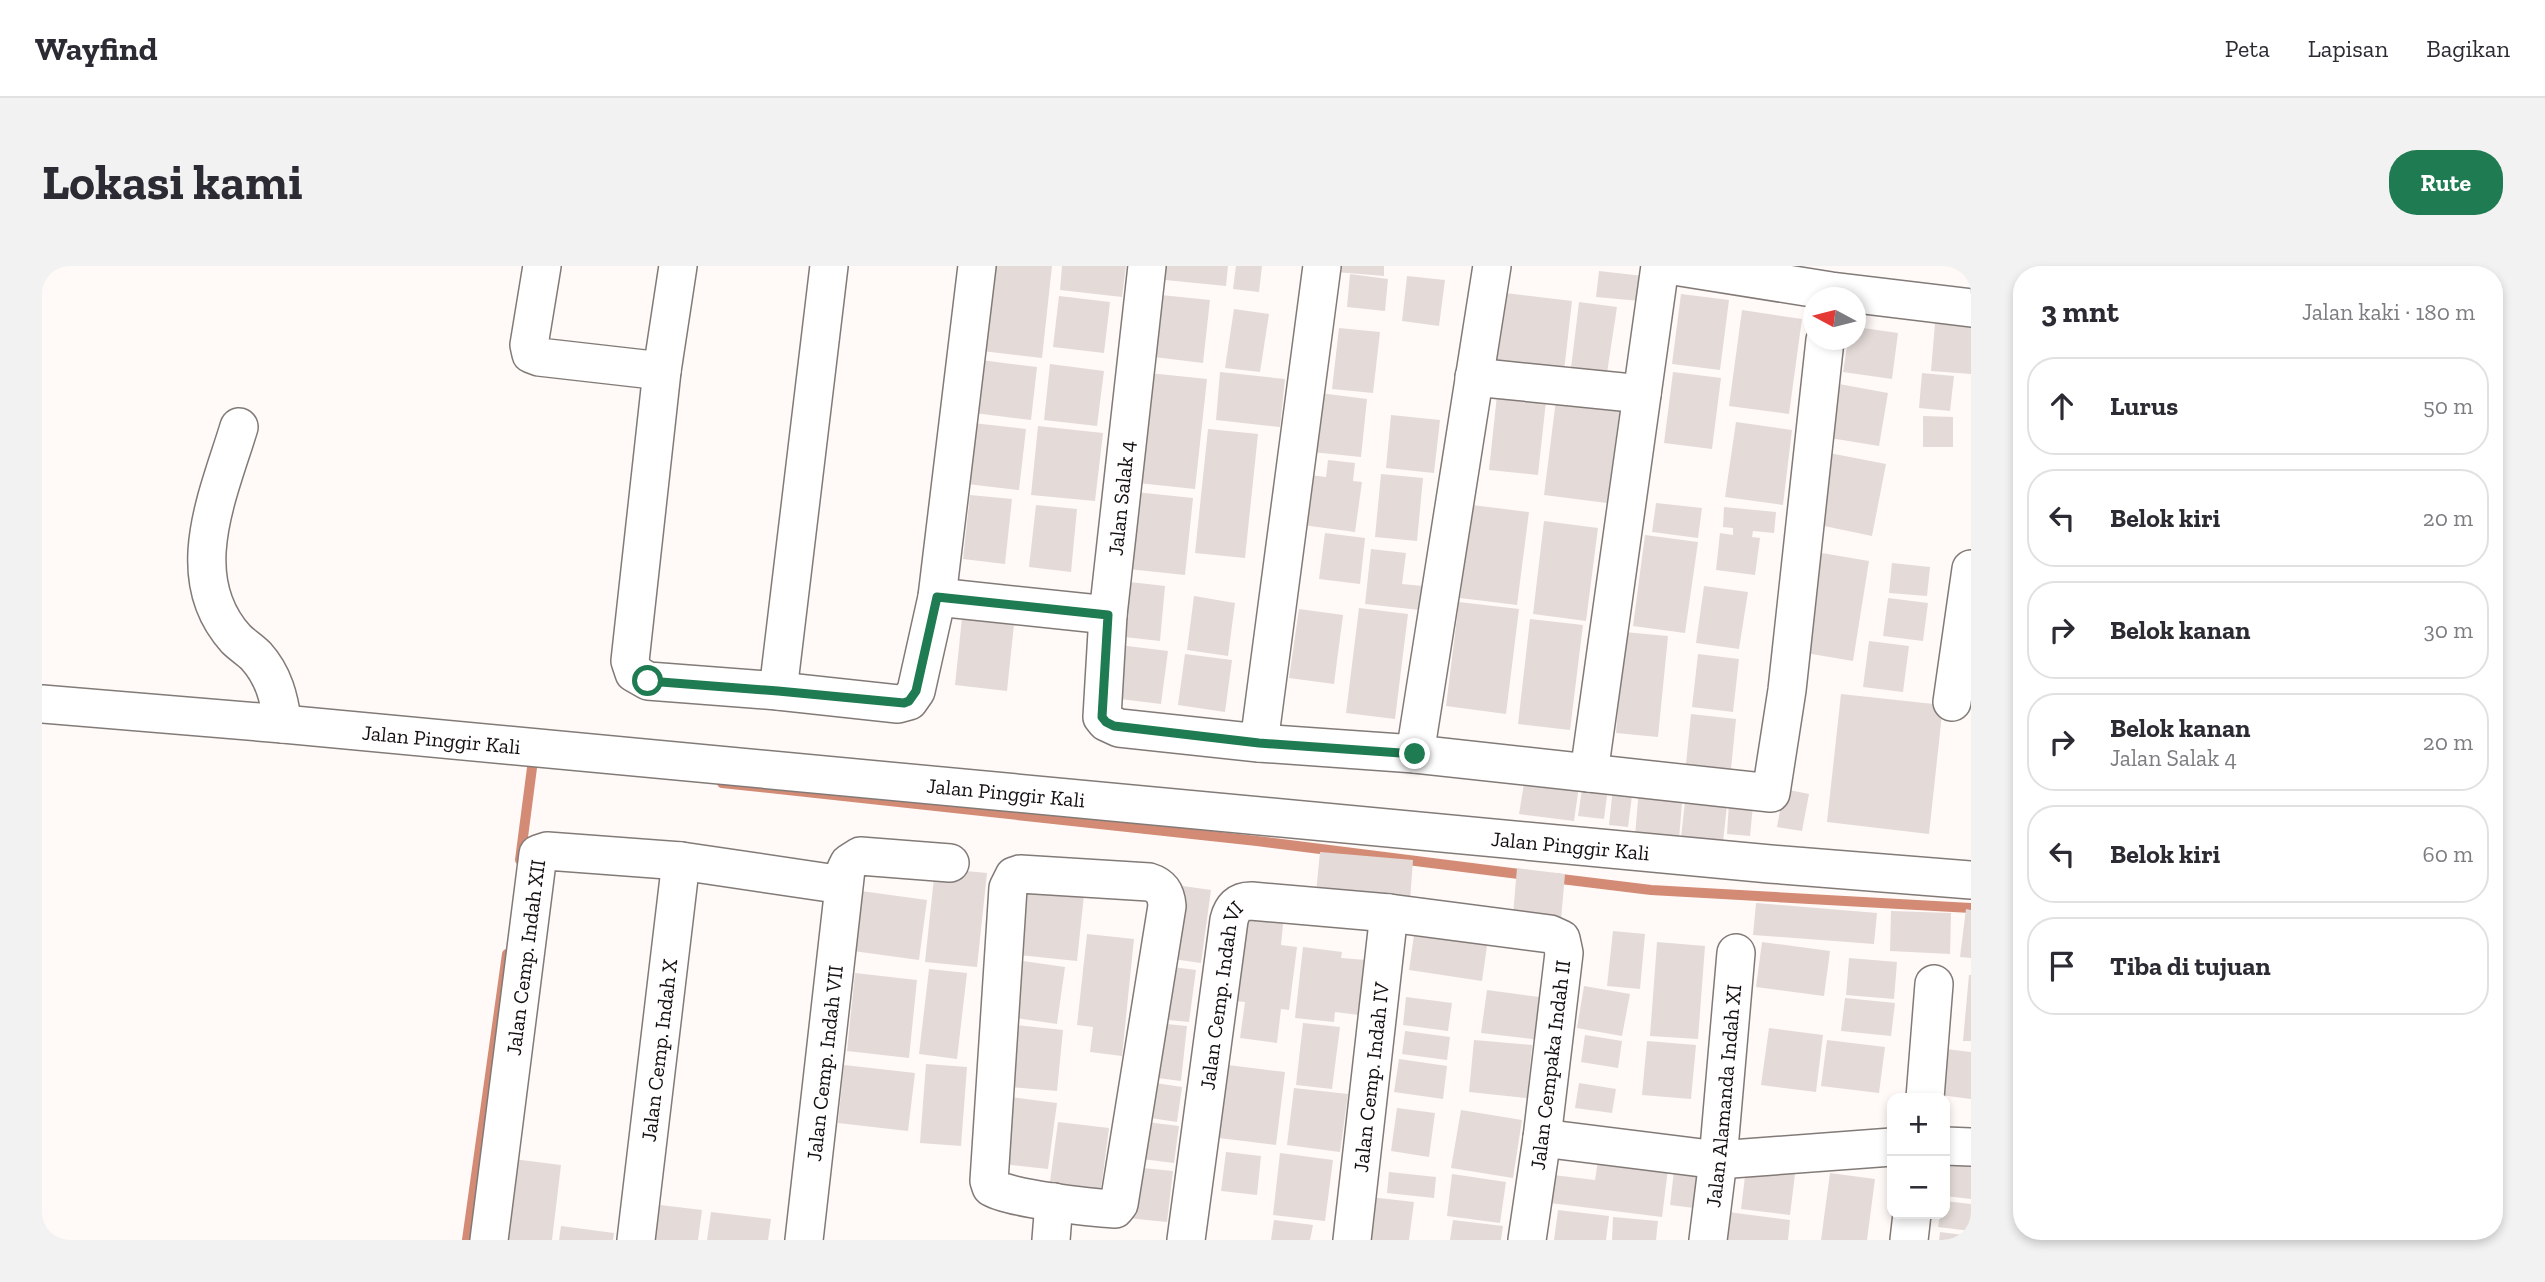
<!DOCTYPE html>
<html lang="id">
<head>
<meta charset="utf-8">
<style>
  body { margin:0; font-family:"Zilla Slab",serif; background:#f2f2f3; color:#2b2b33 }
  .controls { position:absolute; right:21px; bottom:21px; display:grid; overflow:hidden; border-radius:14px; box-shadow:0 4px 10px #0003 }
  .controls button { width:63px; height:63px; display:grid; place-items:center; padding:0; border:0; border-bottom:2px solid #e1e1e2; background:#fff; color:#2b2b33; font:35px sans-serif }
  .compass { position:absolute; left:1761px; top:21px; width:63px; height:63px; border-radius:50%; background:#fff; box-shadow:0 4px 10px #0003; rotate:277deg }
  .stop { position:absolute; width:21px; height:21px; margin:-16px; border:5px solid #1f7b51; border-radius:50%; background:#fff }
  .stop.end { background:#1f7b51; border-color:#fff; box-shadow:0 2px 7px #0008 }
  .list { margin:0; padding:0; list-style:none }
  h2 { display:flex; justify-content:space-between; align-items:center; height:91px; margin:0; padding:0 28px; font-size:30px }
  h2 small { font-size:23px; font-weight:400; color:#7c7c81 }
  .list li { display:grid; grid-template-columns:46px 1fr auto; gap:21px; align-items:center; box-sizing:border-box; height:98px; margin:0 14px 14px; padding:0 14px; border:2px solid #e1e1e2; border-radius:28px }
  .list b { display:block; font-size:26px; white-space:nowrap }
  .list p { margin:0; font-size:23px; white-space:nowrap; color:#7c7c81 }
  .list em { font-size:23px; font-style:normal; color:#7c7c81 }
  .icon { flex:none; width:38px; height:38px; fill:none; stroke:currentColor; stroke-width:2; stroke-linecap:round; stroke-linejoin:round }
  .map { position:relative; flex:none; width:1929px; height:974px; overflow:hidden; border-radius:28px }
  header { display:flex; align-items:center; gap:42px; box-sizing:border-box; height:98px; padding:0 35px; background:#fff; border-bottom:2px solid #e1e1e2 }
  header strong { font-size:33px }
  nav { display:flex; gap:38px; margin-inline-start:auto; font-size:24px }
  .intro { display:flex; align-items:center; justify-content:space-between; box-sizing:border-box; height:168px; padding:0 42px }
  h1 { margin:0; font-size:49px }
  .button { padding:18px 32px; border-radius:28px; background:#1f7b51; color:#fff; font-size:24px; font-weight:700 }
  main { display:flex; gap:42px; padding:0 42px }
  aside { flex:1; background:#fff; border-radius:28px; box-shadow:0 4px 10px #0003 }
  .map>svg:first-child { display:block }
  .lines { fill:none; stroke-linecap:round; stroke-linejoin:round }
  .stream { stroke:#d38b75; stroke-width:10 }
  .building { fill:#e4dbd8 }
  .minor-casing { stroke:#827a77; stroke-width:40 }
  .minor { stroke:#fff; stroke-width:37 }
  .route { stroke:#1f7b51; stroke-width:9 }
  .labels { text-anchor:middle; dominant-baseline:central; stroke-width:6; stroke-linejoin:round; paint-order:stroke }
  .street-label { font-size:21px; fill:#13100f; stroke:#fff }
</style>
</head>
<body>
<header>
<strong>Wayfind</strong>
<nav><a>Peta</a><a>Lapisan</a><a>Bagikan</a></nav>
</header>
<div class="intro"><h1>Lokasi kami</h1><a class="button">Rute</a></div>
<main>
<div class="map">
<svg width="1929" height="974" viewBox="0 0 1929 974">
  <rect width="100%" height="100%" fill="#fff9f7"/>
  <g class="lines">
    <path class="stream" d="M680,517L1215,575L1485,609
      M478,594L491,494L498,495
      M1511,612L1609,624L1929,642
      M425,974L465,688"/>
  </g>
  <path class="building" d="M950,0H1010L1000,92L940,85Z
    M1020,0H1084L1080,31L1018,24Z
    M1114,0H1186L1184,20L1113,13Z
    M1194,0H1220L1217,26L1191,23Z
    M1294,0H1342V10L1294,6Z
    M1557,5L1601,10L1598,35L1554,31Z
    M1308,8L1346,13L1343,45L1305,41Z
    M1365,10L1403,14L1397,60L1360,55Z
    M1455,26L1530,35L1522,105L1447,95Z
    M1639,28L1687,34L1678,104L1630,98Z
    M1119,29L1168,34L1161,97L1112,91Z
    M1017,30L1068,36L1062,87L1011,81Z
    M1537,36L1575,41L1565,107L1529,102Z
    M1192,43L1227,48L1218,106L1183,102Z
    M1700,44L1760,53L1747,148L1687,140Z
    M1894,45L1929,48V108L1889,105Z
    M1814,61L1856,67L1850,113L1801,106L1806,74H1814Z
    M1297,62L1338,66L1331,127L1290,123Z
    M939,94L995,101L989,154L932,147Z
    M1008,98L1062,105L1055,160L1002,154Z
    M1178,106L1243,113L1238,161L1174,154Z
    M1631,106L1679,112L1670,183L1622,177Z
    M1107,107L1165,113L1153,223L1096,217Z
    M1880,107L1912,110L1908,145L1877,142Z
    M1797,118L1846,127L1837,180L1788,172Z
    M1278,127L1325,133L1319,191L1270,186Z
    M1455,129L1504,135L1496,209L1447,204Z
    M1514,134L1578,142L1565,237L1502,229Z
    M1349,149L1398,154L1392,207L1344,202Z
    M1881,150L1911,151V181H1881Z
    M1694,156L1750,164L1741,239L1683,231Z
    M931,157L984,163L977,224L925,218Z
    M996,160L1061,167L1053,235L989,229Z
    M1166,163L1216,168L1203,292L1153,287Z
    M1782,186L1844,198L1830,270L1768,257Z
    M1286,194L1313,197L1311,215L1320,216L1313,266L1253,258L1260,208L1284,211Z
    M1339,208L1381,212L1375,275L1333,271Z
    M1093,226L1151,232L1143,309L1086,303Z
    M928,229L970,233L963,298L921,293Z
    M1614,237L1660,242L1656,272L1610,266Z
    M994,239L1035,243L1029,306L987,301Z
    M1430,239L1487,246L1475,339L1418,332Z
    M1682,241L1734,246L1732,267L1711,265L1710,271L1718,272L1713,309L1674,304L1678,267L1691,269V262L1681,261Z
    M1502,255L1556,262L1544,355L1491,348Z
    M1283,267L1323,272L1318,318L1277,313Z
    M1603,269L1656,276L1643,367L1591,360Z
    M1329,283L1364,287L1360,318L1381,320L1378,344L1323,338Z
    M1774,286L1827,295L1811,395L1758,386Z
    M1850,297L1888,301L1885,330L1847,327Z
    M1079,315L1123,320L1118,375L1074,370Z
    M1662,320L1706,326L1697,383L1654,377Z
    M1152,330L1193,337L1186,390L1145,384Z
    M1846,332L1886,337L1881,375L1841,370Z
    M1417,336L1477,343L1464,448L1404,440Z
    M1317,342L1366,348L1353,453L1304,447Z
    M1257,343L1301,349L1292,418L1247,412Z
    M920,352L972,358L965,425L913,419Z
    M1488,353L1541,359L1528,464L1476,458Z
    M1582,366L1626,370L1616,471L1574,467Z
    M1827,375L1867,380L1861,426L1821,421Z
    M1077,379L1126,385L1119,438L1070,432Z
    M1143,388L1190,394L1183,446L1136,439Z
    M1656,388L1697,393L1691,446L1650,441Z
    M1799,428L1901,439L1887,568L1785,556Z
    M1649,448L1694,453L1689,503L1644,498Z
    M1484,505L1538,513L1532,555L1477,548Z
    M1542,510L1567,514L1562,553L1536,550Z
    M1572,512L1592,514L1586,561L1567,559Z
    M1597,522L1641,525L1637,573L1593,570Z
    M1742,523L1767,528L1760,565L1735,561Z
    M1644,526L1686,530L1680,585L1638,581Z
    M1687,537L1711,539L1708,570L1685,568Z
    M1278,586L1371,594L1368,635L1274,627Z
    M893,602L945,607L935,701L883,696Z
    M1475,602L1523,608L1519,654L1471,649Z
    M1134,619L1169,624L1159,697L1124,692Z
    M985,622L1042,629L1035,695L977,689Z
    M819,625L885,634L877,694L811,685Z
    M1714,637L1835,647L1832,678L1711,669Z
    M1924,643L1929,644V692L1918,691Z
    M1202,645L1242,648L1239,679L1255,681L1247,744L1239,743L1235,777L1198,772L1203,736L1192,735Z
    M1849,645L1909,647L1908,688L1848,685Z
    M1373,662L1446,673L1440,715L1367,704Z
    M1571,665L1603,668L1598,723L1565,720Z
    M1045,668L1092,673L1080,790L1048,786L1051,761L1035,759Z
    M1615,676L1663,680L1656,773L1608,770Z
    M1720,676L1788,685L1782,730L1714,721Z
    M1261,681L1300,686L1299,692L1324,694L1317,749L1293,746L1292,756L1253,752Z
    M1807,692L1855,696L1852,733L1804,729Z
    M981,695L1023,701L1015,758L974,752Z
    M1123,700L1154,704L1147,756L1116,753Z
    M887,703L925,707L915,793L877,788Z
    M813,707L875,714L867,792L805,785Z
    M1927,709H1929V775H1921Z
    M1542,720L1588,728L1580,770L1535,762Z
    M1445,724L1504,732L1498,774L1439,767Z
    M1364,731L1410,737L1406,765L1361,759Z
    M1803,732L1853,737L1849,770L1799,765Z
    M1114,757L1145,760L1139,815L1108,811Z
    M1261,757L1298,761L1290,823L1254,819Z
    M974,759L1021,764L1015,825L968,821Z
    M1727,762L1781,769L1774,826L1719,819Z
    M1363,765L1408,771L1405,794L1360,788Z
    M1543,769L1580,775L1576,802L1539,796Z
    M1432,774L1490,779L1485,832L1427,826Z
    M1785,774L1843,781L1837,827L1779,820Z
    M1605,775L1654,779L1649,833L1600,829Z
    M1904,783L1929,786V833L1898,829Z
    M1357,793L1405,800L1401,833L1352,826Z
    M884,798L925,801L919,880L878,877Z
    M802,799L873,807L866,865L796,857Z
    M1186,799L1243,806L1234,879L1177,872Z
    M1107,816L1140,821L1135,856L1102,851Z
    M1537,817L1574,823L1570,847L1533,842Z
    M1252,822L1306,828L1298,886L1245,879Z
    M969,831L1015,837L1006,903L960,898Z
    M1355,842L1393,847L1387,891L1349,885Z
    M1419,844L1480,854L1471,912L1409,902Z
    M1016,856L1067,862L1059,923L1008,916Z
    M1105,856L1137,860L1132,897L1100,893Z
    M1184,886L1219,890L1215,929L1179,925Z
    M1238,887L1291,894L1283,955L1231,949Z
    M471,893L519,899L510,974H461Z
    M1556,894L1626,903L1620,951L1500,936L1503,908L1553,914Z
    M1903,894L1929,898V933L1903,930Z
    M1633,896L1657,899L1652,942L1628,939Z
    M1091,901L1131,905L1125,956L1085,952Z
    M1704,902L1753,908L1748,949L1699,943Z
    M1347,906L1394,911L1392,932L1345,927Z
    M1788,907L1833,913L1825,974H1779Z
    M1410,908L1464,916L1458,957L1405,950Z
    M1328,931L1372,936L1367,974H1323Z
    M1903,935L1929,938V965L1896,961L1898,948H1903Z
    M618,939L660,944L656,974H613Z
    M1516,944L1567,950L1564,974H1512Z
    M669,946L729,953L726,974H665Z
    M1686,946L1748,954L1746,974H1682Z
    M1571,951L1616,955L1614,974H1570Z
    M1232,954L1271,959L1268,974H1229Z
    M1411,954L1461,960L1459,974H1408Z
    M519,960L572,967L571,974H517Z
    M1898,966L1929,970V974H1897Z"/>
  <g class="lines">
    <defs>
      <g id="minor">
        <path d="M500,0L487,79L489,88L497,91L620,105"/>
        <path d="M636,0L620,105L588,395L592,407L606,415L736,425L856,438L867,435L874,425L895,331L935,0"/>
        <path d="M1105,0L1066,349L1060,451L1064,456L1077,462L1217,477L1373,488L1729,527L1745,424L1783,74"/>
        <path d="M1632,0L1789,25L1929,42"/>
        <path d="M1432,111L1600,128"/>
        <path d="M197,161C176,230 138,311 194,373C200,379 208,384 214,390C232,410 237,432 241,458"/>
        <path d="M895,331L1066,349"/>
        <path d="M736,425L787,0"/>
        <path d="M1910,436L1929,303"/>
        <path id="s1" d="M0,438L241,458L1728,598L1929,614"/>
        <path d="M1217,477L1280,0"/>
        <path d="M1373,488L1450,0"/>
        <path d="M1547,507L1618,0"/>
        <path d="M978,608L1107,616C1120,620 1124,627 1125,640L1077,938L1073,943C1051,942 964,932 949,921L947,915L966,622L972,610Z"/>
        <path d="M1883,832L1892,718"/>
        <path d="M1500,872L1676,894L1850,881"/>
        <path d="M1903,880L1929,881"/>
        <path id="s2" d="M447,974L496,588L505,585L639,595L801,619"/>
        <path id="s3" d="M594,974L639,595"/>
        <path id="s4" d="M762,974L804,603L807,597L818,590L908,597"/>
        <path d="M1009,974L1012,936"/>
        <path id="s5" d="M1144,974L1187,654C1190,642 1196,635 1209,635L1347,647L1508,668L1519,673L1522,687L1500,872L1485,974"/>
        <path id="s6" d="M1310,974L1347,647"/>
        <path id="s7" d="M1666,974L1676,894L1694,687"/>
        <path d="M1867,974L1870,948"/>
      </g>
    </defs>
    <use href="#minor" class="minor-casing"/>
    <use href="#minor" class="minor"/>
  </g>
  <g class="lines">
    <path class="route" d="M606,415L736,425L862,437L867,435L874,425L895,331L1066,349L1060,451L1064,456L1072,460L1217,477L1373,488"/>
  </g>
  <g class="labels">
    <g class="street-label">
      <text transform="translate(1079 232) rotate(-84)">Jalan Salak 4</text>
      <text stroke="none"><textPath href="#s1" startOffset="401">Jalan Pinggir Kali</textPath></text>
      <text stroke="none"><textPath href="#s1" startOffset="968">Jalan Pinggir Kali</textPath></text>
      <text stroke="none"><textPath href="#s1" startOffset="1535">Jalan Pinggir Kali</textPath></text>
      <text stroke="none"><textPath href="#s2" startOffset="285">Jalan Cemp. Indah XII</textPath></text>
      <text stroke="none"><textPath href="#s5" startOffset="247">Jalan Cemp. Indah VI</textPath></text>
      <text stroke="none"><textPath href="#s3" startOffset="191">Jalan Cemp. Indah X</textPath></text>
      <text stroke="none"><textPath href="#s4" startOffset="178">Jalan Cemp. Indah VII</textPath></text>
      <text transform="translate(1508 799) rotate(-83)">Jalan Cempaka Indah II</text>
      <text stroke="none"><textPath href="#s6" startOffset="164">Jalan Cemp. Indah IV</textPath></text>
      <text stroke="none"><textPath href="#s7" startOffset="145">Jalan Alamanda Indah XI</textPath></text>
    </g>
  </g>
</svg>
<div class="controls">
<button>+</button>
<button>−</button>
</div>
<svg class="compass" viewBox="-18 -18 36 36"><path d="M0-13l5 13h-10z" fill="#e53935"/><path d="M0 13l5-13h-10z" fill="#7c7c81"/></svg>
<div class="stop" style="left:606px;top:415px"></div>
<div class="stop end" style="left:1373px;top:488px"></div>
</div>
<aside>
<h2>3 mnt<small>Jalan kaki · 180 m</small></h2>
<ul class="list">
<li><svg class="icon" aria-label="ahead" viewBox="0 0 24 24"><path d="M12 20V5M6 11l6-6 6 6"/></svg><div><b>Lurus</b></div><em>50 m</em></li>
<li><svg class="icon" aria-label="left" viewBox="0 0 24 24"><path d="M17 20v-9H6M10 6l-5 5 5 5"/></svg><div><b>Belok kiri</b></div><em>20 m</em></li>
<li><svg class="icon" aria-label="right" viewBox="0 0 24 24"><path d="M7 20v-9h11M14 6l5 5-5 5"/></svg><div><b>Belok kanan</b></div><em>30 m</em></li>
<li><svg class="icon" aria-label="right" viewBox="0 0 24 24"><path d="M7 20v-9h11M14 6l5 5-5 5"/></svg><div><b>Belok kanan</b><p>Jalan Salak 4</p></div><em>20 m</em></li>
<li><svg class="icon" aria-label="left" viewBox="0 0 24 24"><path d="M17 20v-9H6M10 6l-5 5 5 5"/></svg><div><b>Belok kiri</b></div><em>60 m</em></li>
<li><svg class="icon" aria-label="arrive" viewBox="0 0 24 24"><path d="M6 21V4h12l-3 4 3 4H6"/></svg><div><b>Tiba di tujuan</b></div></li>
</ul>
</aside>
</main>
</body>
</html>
